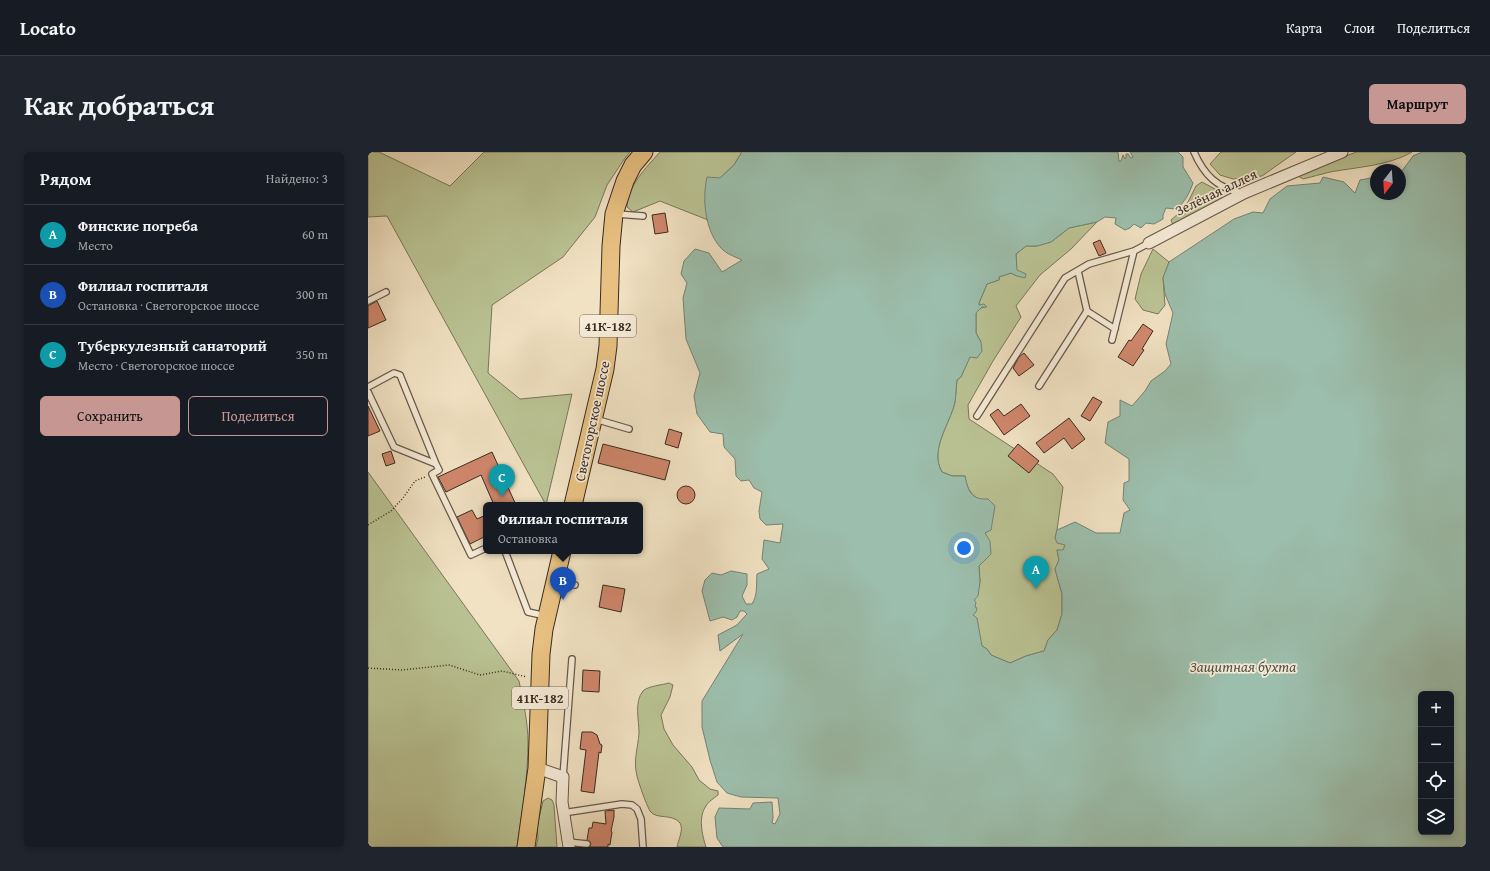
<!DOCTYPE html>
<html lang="ru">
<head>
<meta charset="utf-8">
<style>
  body { margin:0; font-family:"Gentium Book Plus",serif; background:#20242c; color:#f1f3f6 }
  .controls { position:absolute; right:12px; bottom:12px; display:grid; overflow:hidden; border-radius:6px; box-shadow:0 2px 6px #0003 }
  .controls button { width:36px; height:36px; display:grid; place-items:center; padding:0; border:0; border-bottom:1px solid #363941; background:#171b24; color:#f1f3f6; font:20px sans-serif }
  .compass { position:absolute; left:1002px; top:12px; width:36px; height:36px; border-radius:50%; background:#171b24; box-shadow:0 2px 6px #0003; rotate:197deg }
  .you { position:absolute; left:596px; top:396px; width:14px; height:14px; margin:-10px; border:3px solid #fff; border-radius:50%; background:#1a73e8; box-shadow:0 0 0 6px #1a73e833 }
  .badge { display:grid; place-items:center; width:26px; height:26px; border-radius:50%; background:#c59692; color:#fff; font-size:13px; font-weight:700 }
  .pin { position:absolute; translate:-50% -33px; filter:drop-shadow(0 1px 2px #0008) }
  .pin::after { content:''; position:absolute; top:21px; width:14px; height:12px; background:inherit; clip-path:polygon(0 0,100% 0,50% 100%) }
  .popup { position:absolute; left:115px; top:350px; width:160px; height:52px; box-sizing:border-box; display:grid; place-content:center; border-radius:6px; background:#171b24; filter:drop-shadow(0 1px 3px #0005); font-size:13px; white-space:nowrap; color:#9ea1a6 }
  .popup b { font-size:15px; color:#f1f3f6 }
  .popup::after { content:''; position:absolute; left:50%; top:100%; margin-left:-8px; border:8px solid transparent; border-top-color:#171b24 }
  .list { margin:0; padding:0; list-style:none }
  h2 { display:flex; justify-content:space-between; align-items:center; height:52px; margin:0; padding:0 16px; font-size:17px }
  h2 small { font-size:13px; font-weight:400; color:#9ea1a6 }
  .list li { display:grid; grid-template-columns:26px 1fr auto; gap:12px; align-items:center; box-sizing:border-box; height:60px; padding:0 16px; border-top:1px solid #363941 }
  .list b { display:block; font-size:15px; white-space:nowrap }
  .list p { margin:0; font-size:13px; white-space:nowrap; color:#9ea1a6 }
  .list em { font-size:13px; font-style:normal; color:#9ea1a6 }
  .actions { display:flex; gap:8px; padding:12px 16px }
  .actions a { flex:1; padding:9px 0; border:1px solid #c59692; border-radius:6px; text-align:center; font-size:14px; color:#c59692 }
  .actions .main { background:#c59692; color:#111 }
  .icon { flex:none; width:22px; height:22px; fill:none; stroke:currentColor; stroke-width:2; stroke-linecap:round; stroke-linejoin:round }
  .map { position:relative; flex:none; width:1098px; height:695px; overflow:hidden; border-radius:6px }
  header { display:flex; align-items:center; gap:24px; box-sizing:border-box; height:56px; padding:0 20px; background:#171b24; border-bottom:1px solid #363941 }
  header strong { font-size:19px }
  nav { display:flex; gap:22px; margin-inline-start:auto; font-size:14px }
  .intro { display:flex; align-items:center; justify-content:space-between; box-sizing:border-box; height:96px; padding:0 24px }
  h1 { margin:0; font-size:28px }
  .button { padding:10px 18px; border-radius:6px; background:#c59692; color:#111; font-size:14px; font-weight:700 }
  main { display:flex; gap:24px; padding:0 24px }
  aside { flex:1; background:#171b24; border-radius:6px; box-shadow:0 2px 6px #0003 }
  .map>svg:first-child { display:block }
  .green { fill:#bac394; stroke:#7a775b }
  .water { fill:#9cbfad; stroke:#748475; fill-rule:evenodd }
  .building { fill:#d0876c; stroke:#392b22 }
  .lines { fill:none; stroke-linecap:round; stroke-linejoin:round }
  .service-casing { stroke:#67594a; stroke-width:8 }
  .minor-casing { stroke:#67594a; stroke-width:13 }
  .primary-casing { stroke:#392b22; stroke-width:19 }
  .path { stroke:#392b22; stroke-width:1.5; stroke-dasharray:1 2; stroke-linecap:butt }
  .service { stroke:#f6ecd8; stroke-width:5.5 }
  .minor { stroke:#f6ecd8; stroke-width:11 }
  .primary { stroke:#e8c182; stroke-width:17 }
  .labels { text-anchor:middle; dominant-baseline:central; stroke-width:3.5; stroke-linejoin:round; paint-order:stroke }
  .shield { fill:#f6ecd8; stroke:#726559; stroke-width:1 }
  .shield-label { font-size:13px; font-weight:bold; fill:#392b22 }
  .street-label { font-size:14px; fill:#392b22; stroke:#f6ecd8 }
  .water-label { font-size:15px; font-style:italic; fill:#525045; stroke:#f6ecd8 }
</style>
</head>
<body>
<header>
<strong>Locato</strong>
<nav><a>Карта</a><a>Слои</a><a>Поделиться</a></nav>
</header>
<div class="intro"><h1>Как добраться</h1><a class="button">Маршрут</a></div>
<main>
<aside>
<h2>Рядом<small>Найдено: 3</small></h2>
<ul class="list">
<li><span class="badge" style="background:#0f9aa8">A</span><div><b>Финские погреба</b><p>Место</p></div><em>60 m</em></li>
<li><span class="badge" style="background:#1a4fb4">B</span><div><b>Филиал госпиталя</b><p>Остановка · Светогорское шоссе</p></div><em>300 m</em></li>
<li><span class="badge" style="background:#0f9aa8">C</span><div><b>Туберкулезный санаторий</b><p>Место · Светогорское шоссе</p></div><em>350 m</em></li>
</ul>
<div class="actions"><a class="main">Сохранить</a><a>Поделиться</a></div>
</aside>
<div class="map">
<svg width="1098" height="695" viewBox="0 0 1098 695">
  <rect width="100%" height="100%" fill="#f1e2c3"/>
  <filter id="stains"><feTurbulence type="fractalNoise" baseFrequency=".005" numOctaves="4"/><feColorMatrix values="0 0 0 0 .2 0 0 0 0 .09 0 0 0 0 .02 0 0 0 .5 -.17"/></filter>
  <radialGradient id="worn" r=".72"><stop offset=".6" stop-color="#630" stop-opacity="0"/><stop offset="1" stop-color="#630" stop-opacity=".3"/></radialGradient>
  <path class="green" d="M0,0H11L82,34L116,0H262L257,6L239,33L227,65L195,105L124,153L120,221L152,247L204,242L178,353L19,64L0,65Z
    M292,0H374L366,13L352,26L337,50L340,68L292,49L265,60L259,55C260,33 278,16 292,0Z
    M853,0H928L894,24L865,27L852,23L842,12Z
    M988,0H1044C1020,14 989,15 962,20C953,22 944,25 935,27L930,24Z
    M834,30L856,42L850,49L805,73L803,68L817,56L828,34Z
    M729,70L703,97L672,123L648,154L653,165L625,209L600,253L601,267L685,322L695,335L689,378L687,386L698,393L695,399L689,398L691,408L687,417L694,442V462L689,478L680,488L676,499L658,504L642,511L623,503L619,497L614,494L604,463L607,455L605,448L612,430L611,414L617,381L611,348C601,340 599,336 597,324H584L574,320C561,298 582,272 587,250C588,243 588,235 589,228L593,225L602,204L613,190L608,181V161L613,156L617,155L611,153V151L619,132L631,128V125L643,121L649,124L648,102L658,94H669L683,90L701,76Z
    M785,97L801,110L795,126L797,153L790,162L775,158L767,147L773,122Z
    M0,320L151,529C155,549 160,570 160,590C160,625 154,660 149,695H0Z
    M301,531L305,533L302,545L293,563L296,577L305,593L324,615L331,628L342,637L350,639V643C346,646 340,650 338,654C330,665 334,683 338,695H309C310,689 316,677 312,671C304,661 288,668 282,659C278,652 271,632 269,624C265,609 270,596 271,581C271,568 266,550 275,539C280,534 294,533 301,531Z
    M180,646L184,648L186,653L189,695H168L170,686L169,675L175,649Z"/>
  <path class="water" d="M374,0H750L751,9H753L755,3L757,7L758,6V2H760L763,6L765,5L762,0H810L815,5V15L825,31C821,42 817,50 808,57L798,56L795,63V67L786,72L778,71L773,76L766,72L762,76L757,78L747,72L748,66L737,65L729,70L701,76L683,90L669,94H658L648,102L649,118L658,122L657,126L649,124L643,121L631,125V128L619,132L611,151V153L616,152L619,155H614L608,161V181L613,190L614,199L609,206L602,205L593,225L589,228C588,236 588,243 587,250C582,272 561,298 574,320L584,324H597C600,339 603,348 620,347L627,354L623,378L617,381L622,389L623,402L611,414L612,430L610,444L606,448L608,450L607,455L609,456L608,460L605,463L609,466L614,494L619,497L623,503L642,511L658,504L676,499L680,488L689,478L694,462V442L687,417L691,408L689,398H695L697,393L689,391L687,386L689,378L707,370L728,381H752L756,361L762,358L755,348L756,331L761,329V307L737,291L740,270L752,264V248L764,254L777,239L783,229L797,219L803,212L798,192L805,161L797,142L795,126L801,110L866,67L885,60L895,61L902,47L919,34L952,31L955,25L976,30L987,41L992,28L1008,25V42H1032V20L1034,19L1045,4L1054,0H1098V695H355L349,686L347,665L351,656L382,657L385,651L404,650L405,666L404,671L407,672L412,662L410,646L373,645L359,641L349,630L342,608L334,575V549L375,482L352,499L350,483L369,473L379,462L376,459H372L369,465L364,468L355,465L342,469L334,439L337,428L344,421L353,423L363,419L379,422V433L374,444L378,452H384C390,442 388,434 389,422L401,417L394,407L396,388L412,391L415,372L398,373L392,367L391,359L394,340L386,336L381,328L373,329L368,324L367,307L356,295L355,282L342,280L329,262L326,244L332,221L318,187L315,146L319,131L313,122L316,109L327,97L341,101L354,120L374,108C368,105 358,102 353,96C337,79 334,47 339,25L352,26L366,13ZM1053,542H1083V680H1053Z"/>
  <path class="building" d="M297,61L300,80L287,82L284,63Z
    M732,88L738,101L731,104L725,91Z
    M9,149L18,168L0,176V154Z
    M775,172L785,179L774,197L776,198L765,214L750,205L761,188L763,189Z
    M656,201L666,213L651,224L645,216L651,205Z
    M725,245L734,250L722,269L713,264Z
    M653,252L662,264L636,283L622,263L630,257L636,264Z
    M0,254L12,279L0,284Z
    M701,266L717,287L704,297L696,286L676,301L668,291Z
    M301,277L314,281L310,296L297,292Z
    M235,292L302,309L297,328L230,311Z
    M650,292L671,309L661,321L640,304Z
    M23,299L27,311L18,314L14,302Z
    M124,300L148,353H126L113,323L78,340L70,325Z
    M309 343a9 9 0 1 1 18 0a9 9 0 1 1-18 0Z
    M104,358L109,367L118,363V384L102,392L89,365Z
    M235,433L257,437L253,460L231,455Z
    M215,518L232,519L231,540L214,539Z
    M214,580H224L229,583L232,592L234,593L233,601L231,600L226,641L213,639L218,598L212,597Z
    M246,658V665L243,679L244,680L242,693L240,692V695H222L223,691L219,688L221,676H224L225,670L238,672L237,659Z"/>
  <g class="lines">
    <defs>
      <path id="service" d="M826,0C836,23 849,36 874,41
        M249,62L275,64
        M710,119L719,159L747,177
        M0,149L18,140
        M744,188L766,99
        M671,234L719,159
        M0,235L26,221L32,223L68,312L26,295L0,240
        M609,264L697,126L721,112L766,99L781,91
        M227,267L261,277
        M68,312L71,318L64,322L103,403L118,396
        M137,399L160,460L178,464
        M189,428L207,433
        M195,625L204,507
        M195,661L254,652L264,653L269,657L273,667L275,695
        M200,690L219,692"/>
      <path id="minor" d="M781,91L876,41L974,0
        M169,616L195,625L194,650L201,695"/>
      <path id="primary" d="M205,353L237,217L240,194L243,94L246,62L257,29L265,13L276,0
        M158,695L169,616L173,502L176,477L194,399"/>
    </defs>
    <use href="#service" class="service-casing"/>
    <use href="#minor" class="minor-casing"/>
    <use href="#primary" class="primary-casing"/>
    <path class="path" d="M0,373L23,359L35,346L47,329L57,325
      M0,516L34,518L81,513L112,523L134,519L159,525"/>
    <use href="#service" class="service"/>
    <use href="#minor" class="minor"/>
    <use href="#primary" class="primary"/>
  </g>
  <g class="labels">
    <g class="shield">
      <rect x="212" y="163" width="56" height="22" rx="3"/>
      <rect x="144" y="535" width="56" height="22" rx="3"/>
    </g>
    <g class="shield-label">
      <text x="240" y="174">41К-182</text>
      <text x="172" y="546">41К-182</text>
    </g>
    <g class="street-label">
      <text transform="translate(848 40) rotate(-26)">Зелёная аллея</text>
      <text transform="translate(224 269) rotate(-78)">Светогорское шоссе</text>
    </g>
    <g class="water-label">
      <text x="875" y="514">Защитная бухта</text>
    </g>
  </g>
  <rect width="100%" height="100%" filter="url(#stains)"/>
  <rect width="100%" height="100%" fill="url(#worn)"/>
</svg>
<div class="controls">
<button>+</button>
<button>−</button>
<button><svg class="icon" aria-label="locate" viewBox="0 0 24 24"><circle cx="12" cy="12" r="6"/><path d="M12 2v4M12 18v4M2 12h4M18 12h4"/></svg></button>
<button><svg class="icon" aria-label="layers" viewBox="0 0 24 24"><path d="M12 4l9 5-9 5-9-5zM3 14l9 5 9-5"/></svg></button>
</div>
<svg class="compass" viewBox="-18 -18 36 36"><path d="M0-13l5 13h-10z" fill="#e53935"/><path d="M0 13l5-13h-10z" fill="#9ea1a6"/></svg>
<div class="you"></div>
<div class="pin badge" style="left:668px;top:437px;background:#0f9aa8">A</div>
<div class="pin badge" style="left:195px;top:448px;background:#1a4fb4">B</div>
<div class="popup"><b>Филиал госпиталя</b>Остановка</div>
<div class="pin badge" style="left:134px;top:345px;background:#0f9aa8">C</div>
</div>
</main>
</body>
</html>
